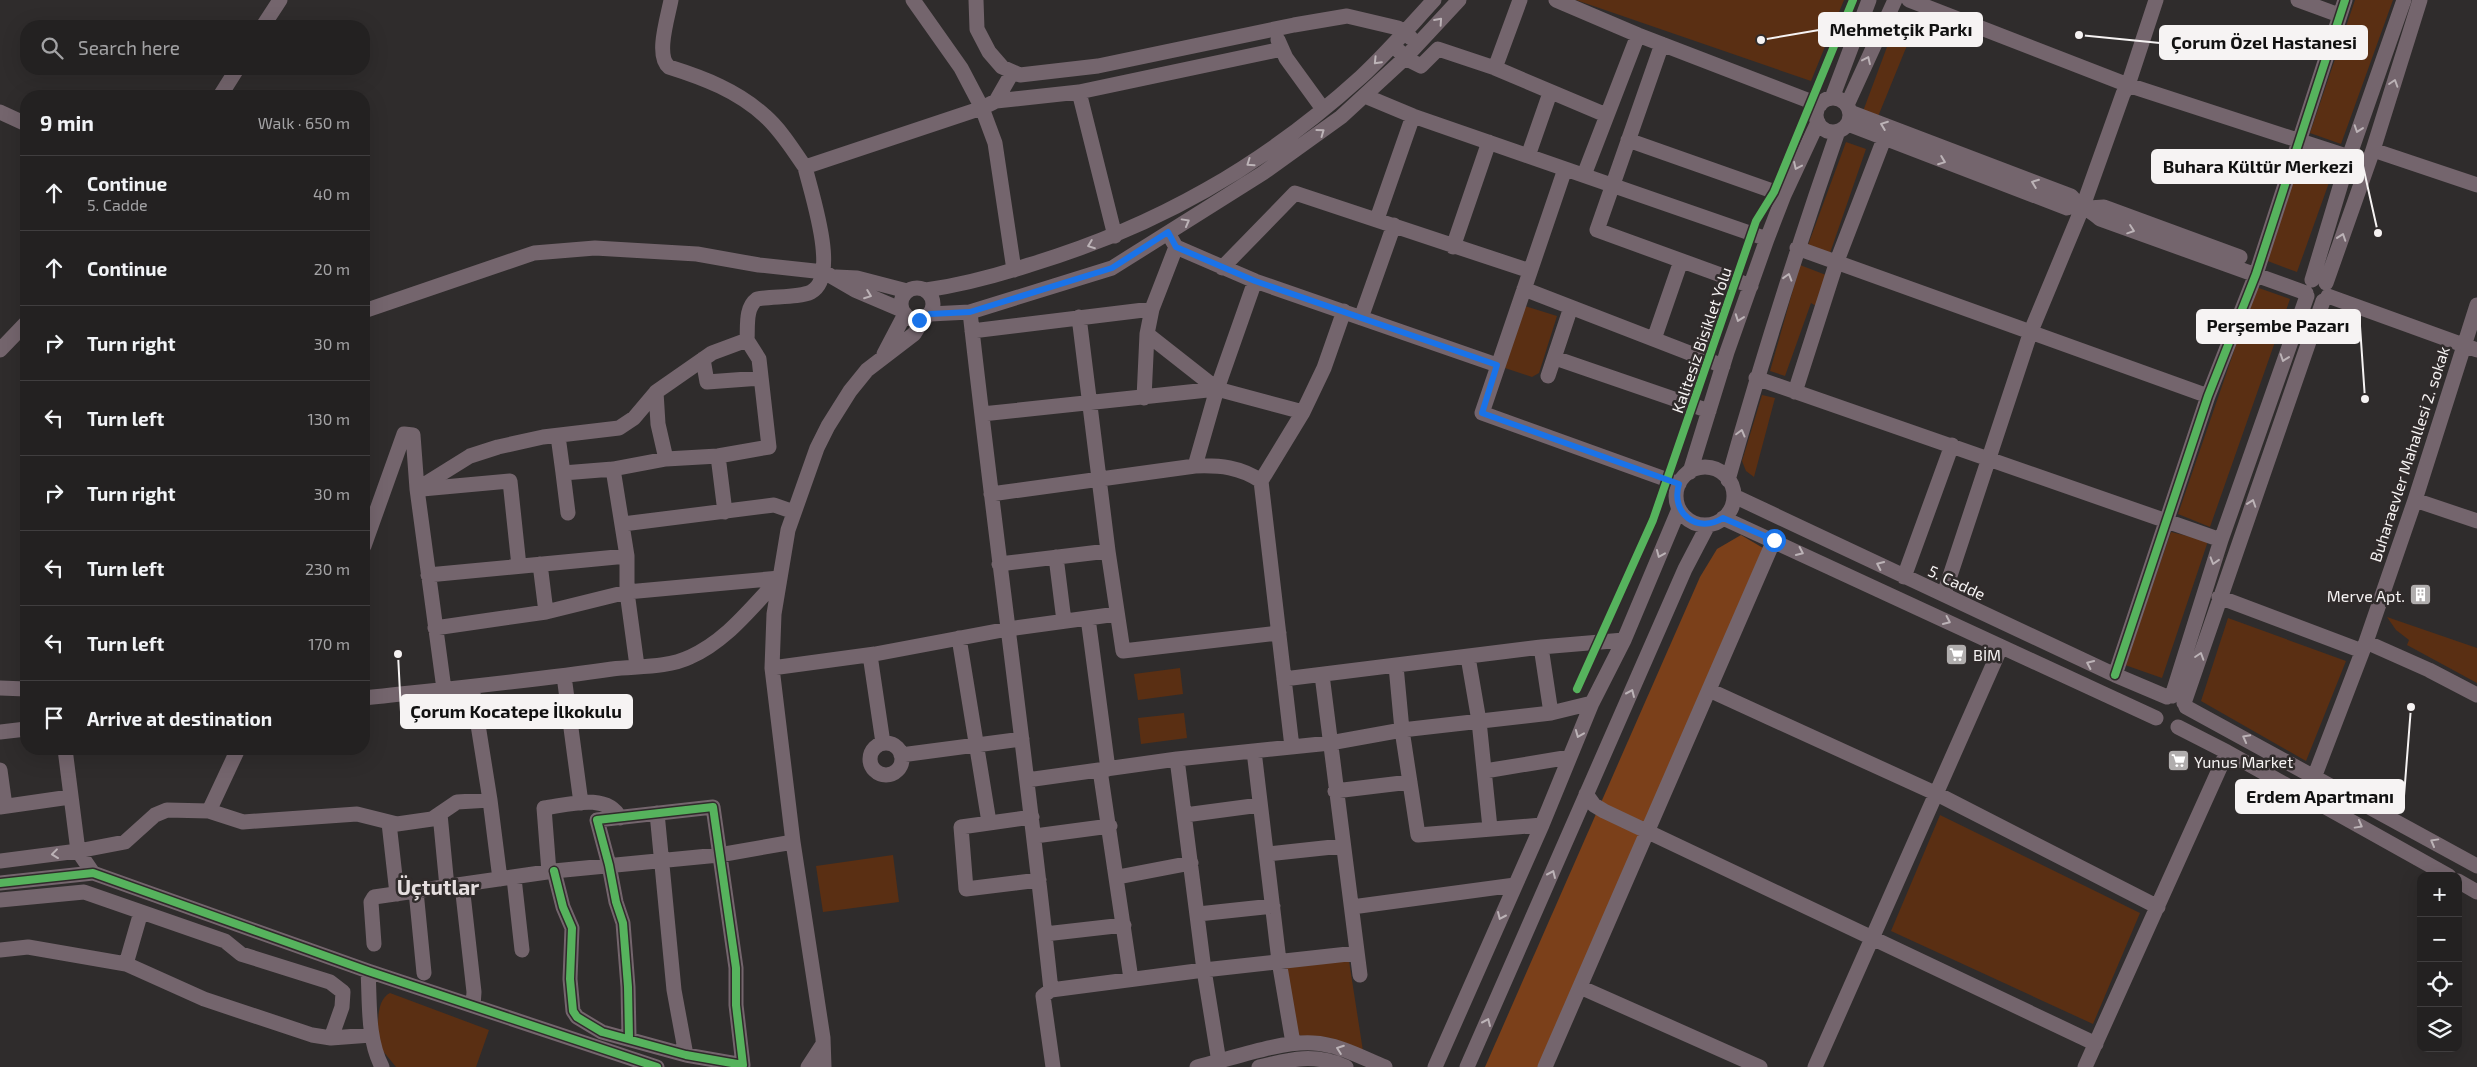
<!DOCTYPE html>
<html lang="en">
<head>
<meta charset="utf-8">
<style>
  body { margin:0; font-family:"Exo 2",sans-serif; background:#2b292a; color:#f1f3f6 }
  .controls { position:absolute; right:15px; bottom:15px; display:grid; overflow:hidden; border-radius:10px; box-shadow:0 5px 20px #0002 }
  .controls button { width:45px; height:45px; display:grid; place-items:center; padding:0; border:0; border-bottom:1px solid #403e3f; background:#232121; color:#f1f3f6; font:25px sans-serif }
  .stop { position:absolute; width:15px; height:15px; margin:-11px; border:4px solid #1a73e8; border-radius:50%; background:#fff }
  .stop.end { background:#1a73e8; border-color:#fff; box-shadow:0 1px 5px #0008 }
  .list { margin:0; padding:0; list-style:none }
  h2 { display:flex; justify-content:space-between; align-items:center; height:65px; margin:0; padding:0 20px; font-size:21px }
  h2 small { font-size:16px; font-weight:400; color:#a3a3a5 }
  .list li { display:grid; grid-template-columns:32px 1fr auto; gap:15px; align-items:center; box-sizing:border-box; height:75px; padding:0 20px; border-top:1px solid #403e3f }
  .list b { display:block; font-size:19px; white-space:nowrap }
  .list p { margin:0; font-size:16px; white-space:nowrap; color:#a3a3a5 }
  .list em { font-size:16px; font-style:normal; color:#a3a3a5 }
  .icon { flex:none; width:28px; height:28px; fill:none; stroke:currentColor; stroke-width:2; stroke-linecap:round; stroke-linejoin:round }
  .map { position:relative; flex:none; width:2477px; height:1067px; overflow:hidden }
  .search { position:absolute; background:#232121; box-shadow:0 5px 20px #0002; left:20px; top:20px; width:350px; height:55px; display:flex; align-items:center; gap:12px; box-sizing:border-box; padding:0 18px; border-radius:20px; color:#a3a3a5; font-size:19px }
  .panel { position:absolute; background:#232121; box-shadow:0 5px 20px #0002; left:20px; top:90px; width:350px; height:665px; border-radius:20px }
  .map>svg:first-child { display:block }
  .green { fill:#5a2f13 }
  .forest { fill:#7b401a }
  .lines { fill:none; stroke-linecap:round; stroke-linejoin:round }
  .minor { stroke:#74656d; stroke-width:15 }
  .cycleway-casing { stroke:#302b2b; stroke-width:11 }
  .cycleway { stroke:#56b35d; stroke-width:8 }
  .oneway { stroke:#bcb3b7 }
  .route { stroke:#1a73e8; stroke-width:6 }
  .labels { text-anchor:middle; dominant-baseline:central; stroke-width:5; stroke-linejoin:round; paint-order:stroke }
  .street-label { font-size:16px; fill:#f6f3f3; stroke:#302b2b }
  .poi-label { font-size:16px; fill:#f6f3f3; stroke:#302b2b; text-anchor:start }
  .district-label { font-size:21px; font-weight:bold; fill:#e5dedf; stroke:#302b2b }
  .leader { fill:none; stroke:#f6f3f3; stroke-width:2 }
  .callout-dot { fill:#f6f3f3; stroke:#302b2b; stroke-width:2 }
  .callout { fill:#f6f3f3; stroke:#f6f3f3; stroke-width:2 }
  .callout-label { font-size:18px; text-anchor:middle; font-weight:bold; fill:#111 }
</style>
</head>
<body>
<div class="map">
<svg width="2477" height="1067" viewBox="0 0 2477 1067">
  <rect width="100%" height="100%" fill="#2f2c2c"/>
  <path class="green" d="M1576,0H1844L1811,81Z
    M2355,0H2393L2341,144L2310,133Z
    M1900,12L1919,16L1877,119L1862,114Z
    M1846,142L1866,149L1830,253L1808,245Z
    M2304,152L2336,163L2297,272L2265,260Z
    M1800,265L1826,275L1816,306L1811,303L1785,376L1770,371Z
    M2256,287L2290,299L2210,527L2178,514Z
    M1522,305L1557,316L1539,373L1532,377L1499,366Z
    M1762,395L1775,398L1754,477L1746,471L1742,461Z
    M2171,532L2208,541L2162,678L2125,665Z
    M2387,617L2477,648V683L2407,645L2409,640L2396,630Z
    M2228,618L2346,661L2306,761L2201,701Z
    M1180,668L1183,694L1138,700L1134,674Z
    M1184,713L1187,738L1141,744L1138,718Z
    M1940,815L2140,913L2093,1024L1891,931Z
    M893,855L899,902L823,912L816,866Z
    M1349,961L1363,1051L1330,1038L1293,1035L1286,967Z
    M390,993L489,1030L476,1067H396L378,1045C379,1030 374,1001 390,993Z"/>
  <path class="forest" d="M1741,535L1763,548L1539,1067H1485L1700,577L1717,549Z"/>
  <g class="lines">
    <path class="minor" d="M671,0C668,17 655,56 669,67C704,78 738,91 765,116C781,130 793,150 805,167
      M913,0L961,68L982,108L995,143L1014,270
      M976,0L977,29L989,52L1002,67L1020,75L1098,66L1294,25L1347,16L1398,28L1411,38
      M1556,0L1638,35L1820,105
      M1909,0L2128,85L2349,157
      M2298,0L2339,15
      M263,26L280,0
      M1278,40L1286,58L1323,109
      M1662,44L1597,230L1751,286
      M1399,51L1405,58L1421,66L1438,49L1495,68L1606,115
      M1495,68L1520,0
      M1079,92L1115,236
      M220,96L237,69
      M1365,96L1413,116L1767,239
      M1832,98L1869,0
      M1816 115a17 17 0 1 1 34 0a17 17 0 1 1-34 0Z
      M996,101L1079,92L1282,49
      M1847,105L1895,0
      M0,112L26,124
      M1850,112L2071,196C2079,206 2090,210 2100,219L2306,293
      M1848,124L2067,208L2078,204
      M1628,140L1784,195
      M2373,150L2477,185
      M1528,156L1550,93
      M1565,169L1482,413L1679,484
      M1584,175L1638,35
      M2089,208L2104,207L2240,257
      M1377,219L1413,116
      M1176,247L1255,281L1497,365
      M1453,247L1489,142
      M1797,248L2208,396
      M1222,268L1295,193L1530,271
      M836,277L857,278L907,291
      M2312,280L2349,157L2404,0
      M2326,283L2373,150L2420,0
      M901 304a16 16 0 1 1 32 0a16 16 0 1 1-32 0Z
      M1524,289L1723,366
      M926,290C961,285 995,276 1029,265C1156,227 1263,166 1361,77C1387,53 1410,26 1434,0
      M2328,296L2477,350
      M364,311L534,253L595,248L697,254L759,265L824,272L855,290L902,310
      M970,312C995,538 1027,764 1051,990
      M930,314L970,312L1112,268L1263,173L1341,117L1405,58L1459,0
      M1079,317L1108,551L1123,651L1279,633
      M1361,318L1394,225
      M972,331L1152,309
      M1147,334L1217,389
      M1654,339L1681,261
      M0,350L26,323
      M884,354L905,314
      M1555,358L1709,411
      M703,359L707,382L761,378
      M1548,376L1571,307
      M1756,378L2221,540
      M1795,392L1837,261L1884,139
      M1144,398L1147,334L1152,309L1176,247L1172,240
      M982,414L1217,389L1303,412
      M558,436L563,473
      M718,456L725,512
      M666,459L658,424L656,392L712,353L747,340C748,326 745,308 757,299C772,296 799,298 811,292C840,277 811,193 805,167L982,108L996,101L1012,73
      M1195,466L1217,389L1255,281
      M1676 496a29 29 0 1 1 58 0a29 29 0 1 1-58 0Z
      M613,469L627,556V592L637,666
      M1690,472L1727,352L1767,239L1784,195L1818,122
      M1728,480C1761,362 1798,246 1838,131
      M417,489L470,456L498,447L543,437L619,428L634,418L656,392
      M422,489L510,481L519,566
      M991,494L1195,466C1220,465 1240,467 1261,481
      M1734,496L2115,675L2167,697
      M2415,500L2477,521
      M568,513L563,473L613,469L666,459L718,456L769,447L759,359L747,340
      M1723,518L2156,718
      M623,524L774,505L794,512
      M364,546L404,434L413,435L417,489L444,689
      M1056,557L1064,621
      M540,564L546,612
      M999,564L1108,551
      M428,575L627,556
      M1904,577L1952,445
      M1944,594L2031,331L2083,206L2123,94L2128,85L2156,0
      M2219,597L2362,651
      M1088,618L1108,769
      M435,628L546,612L627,592L780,578
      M959,638L989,822
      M2366,642L2429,670L2477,695
      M1541,647L1551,713
      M870,655L883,743
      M1468,657L1479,721L1490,828
      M1396,666L1402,730L1418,835L1542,825
      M772,668L875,654L1008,629L1117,614
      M1322,675L1360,975
      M2115,675L2208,396L2256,274L2345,0
      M564,676L581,803
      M1284,679L1541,647L1624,640
      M472,687L490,800L500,879
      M0,688L26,689
      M1709,690L1937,794L2158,907
      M2172,696L2221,540L2307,296
      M364,698C447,689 529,681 612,669C637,666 667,668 690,657C728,640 752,606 780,578
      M2184,703L2323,301
      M2186,707L2477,866
      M2178,727L2227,752L2449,876
      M0,732L26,729
      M870 759a16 16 0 1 1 32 0a16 16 0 1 1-32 0Z
      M1292,747L1261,481L1303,412L1324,368L1344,311
      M65,749L78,851L125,842L155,815L167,810L209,811L243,822L357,814L397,824L432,819L457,802L490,800
      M1254,751L1279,961L1293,1043
      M901,755L1022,739
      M1177,759L1204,970L1219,1062
      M0,770L5,806
      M1100,770L1131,979
      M1485,771L1570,757
      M2315,775L2366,642L2415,500L2477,305
      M1027,780L1177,759L1330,743L1402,730L1551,713L1592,703
      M1335,791L1410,782
      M1586,794L1594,805L1604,811L2096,1044
      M0,807L70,797
      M209,811L238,749
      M657,813L674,990L686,1055
      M440,814L447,887
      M1185,815L1260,805
      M1032,817L961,827L966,889L1039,880
      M389,823L397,894
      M1035,836L1110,826
      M1268,854L1342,846
      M0,861L78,851L93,873
      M554,871L563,907L572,928L570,979L573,1011L577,1017L602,1032L686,1055L743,1065L736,1005V968L713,807L597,820L609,865L616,902L623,923L628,987L629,1037
      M549,872L544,808C567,805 607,792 620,818
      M1118,877L1191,863
      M514,878L522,950
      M2458,881L2477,892
      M0,883L93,873L368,971L657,1067
      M462,885L474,992L473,1006
      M416,891L424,973
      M0,900L84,892L225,941L241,954L330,982L343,992L342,1007L331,1038
      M1352,907L1515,885
      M1198,914L1273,906
      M1045,934L1124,925
      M374,944L371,902L374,897L554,871L719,855L793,842
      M0,950L28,947L126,964L204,999L312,1035L331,1038L371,1035
      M126,964L141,912
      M368,971C370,1003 367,1038 382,1067
      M1580,987L1760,1067
      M808,1067L823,1044
      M824,1067L823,1038L793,842L772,668L774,614L788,530L817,448L828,426L850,391L867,370L914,334L924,318
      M1053,1067L1043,996L1051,990L1204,970L1357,953
      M1197,1067C1231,1059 1279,1041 1313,1043C1338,1044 1363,1058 1385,1067
      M1259,1067C1291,1059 1315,1053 1346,1067
      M1435,1067L1542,825L1592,703L1624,640L1679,509
      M1467,1067L1685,569L1708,525
      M1545,1067L1774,540
      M1815,1067L2001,647
      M2085,1067L2227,752"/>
    <defs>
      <path id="cycleway" d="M2115,675L2208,396L2256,274L2345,0
        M1577,689L1653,520L1756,221L1774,192L1853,0
        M554,871L563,907L572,928L570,979L573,1011L577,1017L602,1032L686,1055L743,1065L736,1005V968L713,807L597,820L609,865L616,902L623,923L628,987L629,1037
        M0,883L93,873L368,971L657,1067"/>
    </defs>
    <use href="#cycleway" class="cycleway-casing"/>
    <use href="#cycleway" class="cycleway"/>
  </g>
  <defs><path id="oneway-chevron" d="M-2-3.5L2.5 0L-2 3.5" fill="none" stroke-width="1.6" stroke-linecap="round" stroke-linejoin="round" transform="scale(1.25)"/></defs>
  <g class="oneway">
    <use href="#oneway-chevron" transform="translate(1439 21) rotate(-48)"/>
    <use href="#oneway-chevron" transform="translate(1867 60) rotate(-65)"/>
    <use href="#oneway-chevron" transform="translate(1377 61) rotate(134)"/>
    <use href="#oneway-chevron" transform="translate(2394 83) rotate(-72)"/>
    <use href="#oneway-chevron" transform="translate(1884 125) rotate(-159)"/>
    <use href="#oneway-chevron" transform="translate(2358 129) rotate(109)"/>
    <use href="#oneway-chevron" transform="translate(1321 132) rotate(-36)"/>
    <use href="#oneway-chevron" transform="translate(1942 161) rotate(21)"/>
    <use href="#oneway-chevron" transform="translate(1250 163) rotate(145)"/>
    <use href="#oneway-chevron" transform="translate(1797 166) rotate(115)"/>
    <use href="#oneway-chevron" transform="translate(2035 183) rotate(-159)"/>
    <use href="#oneway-chevron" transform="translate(1186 222) rotate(-29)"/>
    <use href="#oneway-chevron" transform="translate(2131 230) rotate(19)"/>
    <use href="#oneway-chevron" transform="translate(2342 237) rotate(-71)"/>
    <use href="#oneway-chevron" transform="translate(1091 245) rotate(159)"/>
    <use href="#oneway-chevron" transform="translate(1788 277) rotate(-73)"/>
    <use href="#oneway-chevron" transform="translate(868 295) rotate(21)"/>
    <use href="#oneway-chevron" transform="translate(1739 318) rotate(110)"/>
    <use href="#oneway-chevron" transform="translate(2284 358) rotate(109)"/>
    <use href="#oneway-chevron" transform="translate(1741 433) rotate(-75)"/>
    <use href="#oneway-chevron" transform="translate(2252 503) rotate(-71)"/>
    <use href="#oneway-chevron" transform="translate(1800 552) rotate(25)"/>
    <use href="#oneway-chevron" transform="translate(1660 554) rotate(113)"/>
    <use href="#oneway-chevron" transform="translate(2214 561) rotate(107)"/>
    <use href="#oneway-chevron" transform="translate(1880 565) rotate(-155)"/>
    <use href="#oneway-chevron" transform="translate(1947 621) rotate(25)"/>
    <use href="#oneway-chevron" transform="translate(2200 656) rotate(-72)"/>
    <use href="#oneway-chevron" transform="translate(2090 664) rotate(-155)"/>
    <use href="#oneway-chevron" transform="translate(1631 693) rotate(-66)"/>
    <use href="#oneway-chevron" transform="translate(1579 734) rotate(112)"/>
    <use href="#oneway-chevron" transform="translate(2246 738) rotate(-152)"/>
    <use href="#oneway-chevron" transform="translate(2359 825) rotate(29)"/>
    <use href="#oneway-chevron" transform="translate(2434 842) rotate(-151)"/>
    <use href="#oneway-chevron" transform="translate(55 854) rotate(173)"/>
    <use href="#oneway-chevron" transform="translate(1552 874) rotate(-66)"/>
    <use href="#oneway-chevron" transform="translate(1501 916) rotate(114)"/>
    <use href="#oneway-chevron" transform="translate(1487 1022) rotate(-66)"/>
    <use href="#oneway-chevron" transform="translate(1340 1049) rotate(-160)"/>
  </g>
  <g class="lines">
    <path class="route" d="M919,320L930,314L970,312L1112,268L1168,232L1176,247L1255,281L1497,365L1482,413L1679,484C1670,514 1698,534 1723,518L1774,540"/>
  </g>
  <defs>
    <symbol id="building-square" viewBox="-11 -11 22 22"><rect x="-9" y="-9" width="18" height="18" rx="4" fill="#b0adad" stroke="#302b2b"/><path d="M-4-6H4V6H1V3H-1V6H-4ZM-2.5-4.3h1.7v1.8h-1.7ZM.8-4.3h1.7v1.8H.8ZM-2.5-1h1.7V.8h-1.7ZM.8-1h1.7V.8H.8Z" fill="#fff"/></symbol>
    <symbol id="supermarket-square" viewBox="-11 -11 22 22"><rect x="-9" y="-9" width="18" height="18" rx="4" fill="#b0adad" stroke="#302b2b"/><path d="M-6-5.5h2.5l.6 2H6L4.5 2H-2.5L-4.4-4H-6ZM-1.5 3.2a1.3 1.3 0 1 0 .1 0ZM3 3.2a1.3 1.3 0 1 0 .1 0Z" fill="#fff"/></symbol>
  </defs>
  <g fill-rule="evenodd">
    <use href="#building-square" x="2408" y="582" width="25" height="25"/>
    <use href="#supermarket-square" x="1944" y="642" width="25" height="25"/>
    <use href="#supermarket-square" x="2166" y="748" width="25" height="25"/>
  </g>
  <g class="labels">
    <g class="street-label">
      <text transform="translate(1701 340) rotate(-71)">Kalitesiz Bisiklet Yolu</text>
      <text transform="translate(2409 454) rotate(-72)">Buharaevler Mahallesi 2. sokak</text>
      <text transform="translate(1957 582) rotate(25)">5. Cadde</text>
    </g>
    <g class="poi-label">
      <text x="2405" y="595" text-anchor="end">Merve Apt.</text>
      <text x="1973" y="654">BİM</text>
      <text x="2194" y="761">Yunus Market</text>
    </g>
    <g class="district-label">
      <text x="438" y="886">Üçtutlar</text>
    </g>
  </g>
  <path class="leader" d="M1761 40L1819 30M2079 35L2160 43M2378 233L2363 166M2365 399L2360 326M398 654L401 712M2411 707L2404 796"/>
  <g class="callout-dot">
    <circle cx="1761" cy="40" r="5"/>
    <circle cx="2079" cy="35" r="5"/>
    <circle cx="2378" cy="233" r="5"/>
    <circle cx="2365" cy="399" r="5"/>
    <circle cx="398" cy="654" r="5"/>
    <circle cx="2411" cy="707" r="5"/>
  </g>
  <g class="callout">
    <rect x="1819" y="13" width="163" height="33" rx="5"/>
    <rect x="2160" y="26" width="207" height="33" rx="5"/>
    <rect x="2152" y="150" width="211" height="33" rx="5"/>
    <rect x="2197" y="310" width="163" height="33" rx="5"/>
    <rect x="401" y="695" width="231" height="33" rx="5"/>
    <rect x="2236" y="780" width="168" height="33" rx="5"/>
  </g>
  <g class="callout-label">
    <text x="1901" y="36">Mehmetçik Parkı</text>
    <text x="2264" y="49">Çorum Özel Hastanesi</text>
    <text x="2258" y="173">Buhara Kültür Merkezi</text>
    <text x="2278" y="332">Perşembe Pazarı</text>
    <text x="516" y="718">Çorum Kocatepe İlkokulu</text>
    <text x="2320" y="803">Erdem Apartmanı</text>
  </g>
</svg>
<div class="controls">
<button>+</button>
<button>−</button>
<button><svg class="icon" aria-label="locate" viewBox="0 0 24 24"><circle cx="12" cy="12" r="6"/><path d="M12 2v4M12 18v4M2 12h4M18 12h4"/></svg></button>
<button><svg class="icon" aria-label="layers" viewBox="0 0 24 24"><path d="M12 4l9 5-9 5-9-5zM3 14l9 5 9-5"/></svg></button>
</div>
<div class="stop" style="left:1774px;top:540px"></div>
<div class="stop end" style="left:919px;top:320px"></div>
<div class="search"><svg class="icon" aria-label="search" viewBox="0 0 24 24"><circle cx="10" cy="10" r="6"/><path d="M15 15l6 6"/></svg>Search here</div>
<section class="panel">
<h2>9 min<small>Walk · 650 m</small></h2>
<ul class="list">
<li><svg class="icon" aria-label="ahead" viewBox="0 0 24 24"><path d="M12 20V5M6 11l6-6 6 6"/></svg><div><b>Continue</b><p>5. Cadde</p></div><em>40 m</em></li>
<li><svg class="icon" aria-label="ahead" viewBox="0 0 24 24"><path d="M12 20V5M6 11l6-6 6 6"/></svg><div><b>Continue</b></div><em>20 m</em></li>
<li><svg class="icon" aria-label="right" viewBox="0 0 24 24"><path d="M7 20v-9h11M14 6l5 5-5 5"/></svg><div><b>Turn right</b></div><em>30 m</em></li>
<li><svg class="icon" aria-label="left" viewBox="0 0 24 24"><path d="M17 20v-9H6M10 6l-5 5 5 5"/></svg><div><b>Turn left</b></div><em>130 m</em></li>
<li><svg class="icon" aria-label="right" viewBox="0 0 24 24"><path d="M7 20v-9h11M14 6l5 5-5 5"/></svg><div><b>Turn right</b></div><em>30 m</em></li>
<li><svg class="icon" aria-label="left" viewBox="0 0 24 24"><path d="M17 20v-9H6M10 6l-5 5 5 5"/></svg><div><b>Turn left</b></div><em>230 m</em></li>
<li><svg class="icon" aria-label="left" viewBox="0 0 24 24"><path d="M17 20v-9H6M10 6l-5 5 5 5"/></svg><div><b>Turn left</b></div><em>170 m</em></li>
<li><svg class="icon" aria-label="arrive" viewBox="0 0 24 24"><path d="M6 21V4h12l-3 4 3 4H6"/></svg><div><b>Arrive at destination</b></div></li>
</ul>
</section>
</div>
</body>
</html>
